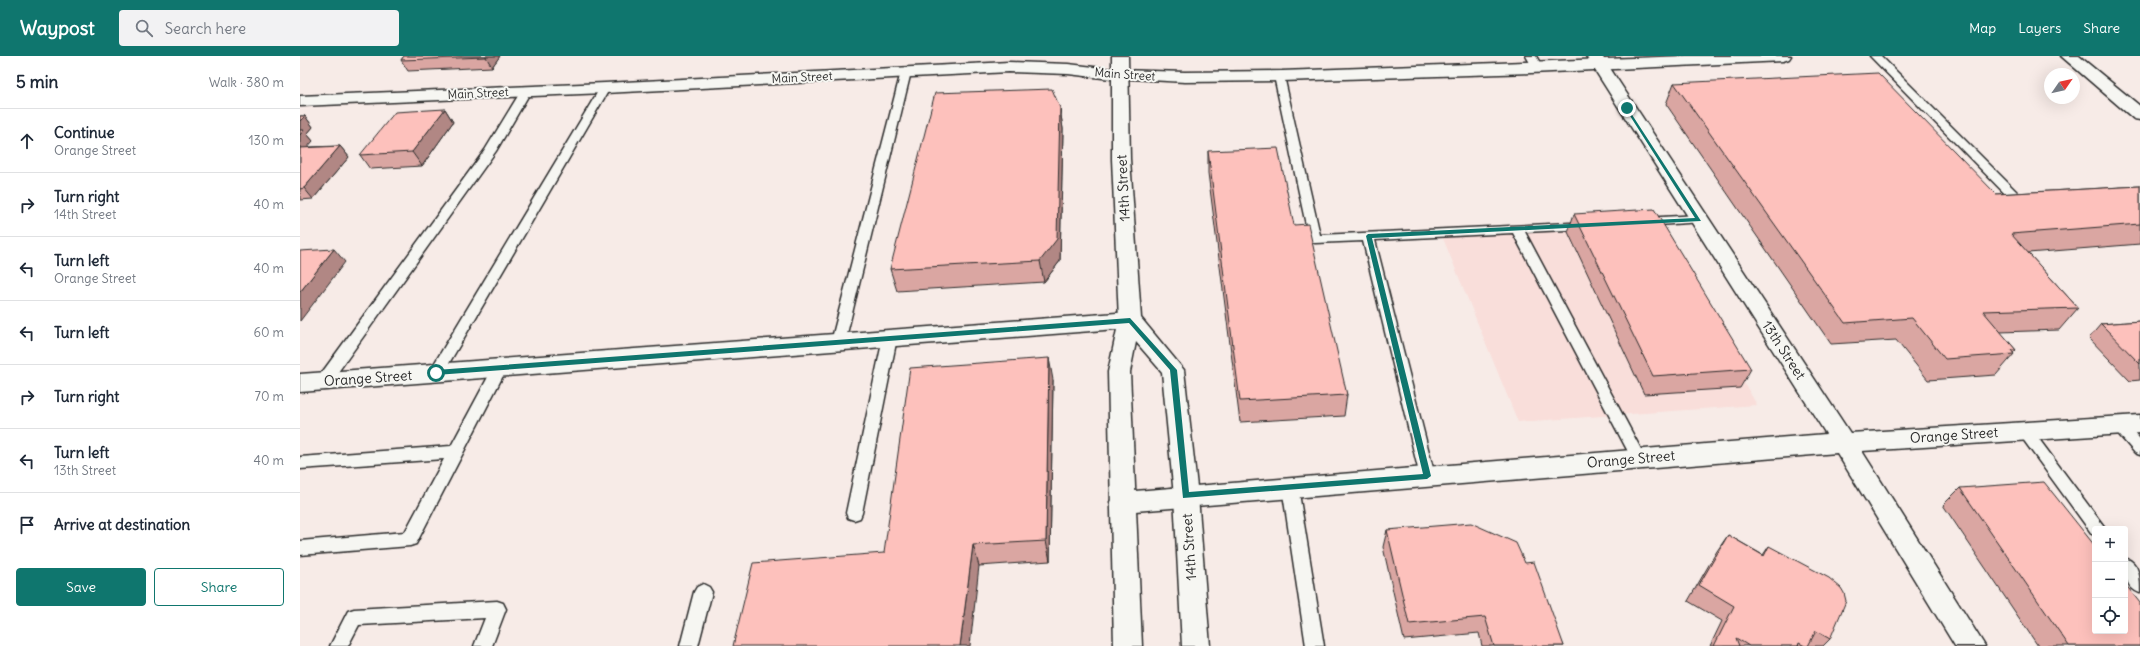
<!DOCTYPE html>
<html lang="en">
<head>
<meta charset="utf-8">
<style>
  body { margin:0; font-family:Delius,sans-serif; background:#f2f2f3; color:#1f2937 }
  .controls { position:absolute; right:12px; bottom:12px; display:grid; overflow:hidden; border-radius:4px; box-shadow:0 4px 16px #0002 }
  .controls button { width:36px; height:36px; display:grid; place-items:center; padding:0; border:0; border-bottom:1px solid #e0e1e3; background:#fff; color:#1f2937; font:20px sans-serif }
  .compass { position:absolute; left:1744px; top:12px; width:36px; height:36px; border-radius:50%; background:#fff; box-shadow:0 4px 16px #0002; rotate:56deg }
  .stop { position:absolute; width:12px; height:12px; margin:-9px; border:3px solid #0f766e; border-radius:50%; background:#fff }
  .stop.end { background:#0f766e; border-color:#fff; box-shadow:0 1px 4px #0008 }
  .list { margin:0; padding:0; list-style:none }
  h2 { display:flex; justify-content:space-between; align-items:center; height:52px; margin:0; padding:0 16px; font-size:17px }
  h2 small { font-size:13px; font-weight:400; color:#747a83 }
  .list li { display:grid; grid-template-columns:26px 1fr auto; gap:12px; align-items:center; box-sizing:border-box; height:64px; padding:0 16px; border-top:1px solid #e0e1e3 }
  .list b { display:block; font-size:15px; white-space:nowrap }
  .list p { margin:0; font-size:13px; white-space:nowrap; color:#747a83 }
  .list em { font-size:13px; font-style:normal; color:#747a83 }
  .actions { display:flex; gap:8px; padding:12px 16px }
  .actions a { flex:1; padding:9px 0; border:1px solid #0f766e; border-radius:4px; text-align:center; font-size:14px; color:#0f766e }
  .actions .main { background:#0f766e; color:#fff }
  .icon { flex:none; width:22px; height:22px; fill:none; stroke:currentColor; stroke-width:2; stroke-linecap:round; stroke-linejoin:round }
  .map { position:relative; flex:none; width:1840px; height:590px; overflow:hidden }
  header { display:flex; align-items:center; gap:24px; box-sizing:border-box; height:56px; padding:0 20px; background:#0f766e; color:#fff }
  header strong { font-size:19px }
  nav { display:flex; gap:22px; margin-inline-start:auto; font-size:14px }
  .search { width:280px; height:36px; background:#f2f2f3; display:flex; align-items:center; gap:10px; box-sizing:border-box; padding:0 14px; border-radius:4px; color:#747a83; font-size:15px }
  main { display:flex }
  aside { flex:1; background:#fff }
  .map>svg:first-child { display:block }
  .built { fill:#f9deda }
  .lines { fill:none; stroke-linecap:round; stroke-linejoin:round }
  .lane-casing { stroke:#2b2b2b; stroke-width:3 }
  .street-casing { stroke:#2b2b2b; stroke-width:3 }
  .secondary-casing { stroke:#2b2b2b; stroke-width:3 }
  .primary-casing { stroke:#2b2b2b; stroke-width:3 }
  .lane { fill:#f6f6f2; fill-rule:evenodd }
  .street { fill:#f6f6f2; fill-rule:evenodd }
  .secondary { fill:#f6f6f2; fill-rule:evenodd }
  .primary { fill:#f6f6f2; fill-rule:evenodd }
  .wall { fill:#daa6a2; stroke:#2b2b2b }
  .shaded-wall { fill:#b18784; stroke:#2b2b2b }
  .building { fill:#fdc1bc; stroke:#2b2b2b }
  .route { fill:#0f766e }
  .labels { text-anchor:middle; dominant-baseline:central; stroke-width:4; stroke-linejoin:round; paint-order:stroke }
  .far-street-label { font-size:12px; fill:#2b2b2b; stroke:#f6f6f2 }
  .street-label { font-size:14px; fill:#2b2b2b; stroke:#f6f6f2 }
</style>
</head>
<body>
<header>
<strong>Waypost</strong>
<div class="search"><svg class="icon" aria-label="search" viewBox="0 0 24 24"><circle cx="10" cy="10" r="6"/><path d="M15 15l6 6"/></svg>Search here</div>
<nav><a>Map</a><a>Layers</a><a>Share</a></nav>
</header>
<main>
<aside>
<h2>5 min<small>Walk · 380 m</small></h2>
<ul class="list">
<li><svg class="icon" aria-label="ahead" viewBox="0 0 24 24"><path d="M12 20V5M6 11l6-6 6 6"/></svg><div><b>Continue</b><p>Orange Street</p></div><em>130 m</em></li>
<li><svg class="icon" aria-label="right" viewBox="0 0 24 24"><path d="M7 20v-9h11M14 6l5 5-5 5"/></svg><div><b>Turn right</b><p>14th Street</p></div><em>40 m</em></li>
<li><svg class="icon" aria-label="left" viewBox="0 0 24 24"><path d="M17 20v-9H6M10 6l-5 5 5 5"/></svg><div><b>Turn left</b><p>Orange Street</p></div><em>40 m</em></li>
<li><svg class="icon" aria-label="left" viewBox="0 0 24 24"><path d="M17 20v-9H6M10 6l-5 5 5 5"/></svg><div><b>Turn left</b></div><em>60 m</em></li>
<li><svg class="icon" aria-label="right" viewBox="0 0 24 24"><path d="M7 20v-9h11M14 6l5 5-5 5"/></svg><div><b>Turn right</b></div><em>70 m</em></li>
<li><svg class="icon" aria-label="left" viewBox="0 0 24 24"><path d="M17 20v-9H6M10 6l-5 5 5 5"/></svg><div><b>Turn left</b><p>13th Street</p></div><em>40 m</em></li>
<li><svg class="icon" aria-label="arrive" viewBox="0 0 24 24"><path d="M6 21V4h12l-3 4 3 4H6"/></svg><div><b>Arrive at destination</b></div></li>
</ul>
<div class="actions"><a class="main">Save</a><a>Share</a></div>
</aside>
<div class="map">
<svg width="1840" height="590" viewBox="0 0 1840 590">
  <rect width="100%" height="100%" fill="#f7ebe7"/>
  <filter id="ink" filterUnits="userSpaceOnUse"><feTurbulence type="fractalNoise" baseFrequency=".025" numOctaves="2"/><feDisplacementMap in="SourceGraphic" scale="8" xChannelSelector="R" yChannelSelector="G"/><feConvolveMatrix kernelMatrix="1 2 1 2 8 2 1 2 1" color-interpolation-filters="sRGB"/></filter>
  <g filter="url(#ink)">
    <path class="built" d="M1349,163L1457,349L1218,366L1140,175Z"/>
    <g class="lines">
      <defs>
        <path id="lane" d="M1226,0H1236L1243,12L1242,14H1234Z
          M1570,0H1581L1722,141L1730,142L1732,145L1730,148H1715Z
          M606,13L611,16L545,286L543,290H533L531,286L601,16Z
          M979,17L984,20L1020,179L1291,166L1293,169L1287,173L1225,176L1344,399L1347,403L1344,407L1339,409L1334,407L1213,177L1075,184L1135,420L1133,425L1127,426L1121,425L1063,185L1015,187L1009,183L974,20Z
          M305,29L310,32L141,321L136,322L131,321L129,317L131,313L300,32Z
          M226,32L231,35L196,95L28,330L23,331L18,330L16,326L18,322L185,94L221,35Z
          M1399,159L1405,163L1403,166L1342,170L1336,166L1342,162Z
          M590,277L595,278L597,282L562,457L560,462L554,464L548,462L546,457L583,282L585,278Z
          M200,307L205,308L207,312L116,488L110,490L0,499V485L105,476L144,403L0,413V401L151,390L195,308Z
          M1819,363L1824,365L1840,383V399L1835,397L1814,373L1812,369L1814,365Z
          M1725,369L1730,371L1806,473H1795V479L1792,478L1720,379L1717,375L1720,371Z
          M990,425L996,426L998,431L1024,590H1006L982,431L984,426Z
          M1825,502C1840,507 1840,522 1840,537C1824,531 1825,516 1825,502Z
          M403,528L409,531L412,536L398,590H380L394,536L397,531Z
          M197,545L203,547L206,553L192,590H174L185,562L59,569L48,590H30L48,555L54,553Z"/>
        <path id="street" d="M1286,0H1302L1550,377L1840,359V377L1562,395L1685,590H1655L1537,397L823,456L814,453L810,446L814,439L823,436L1526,378Z
          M709,6L768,8L820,14L826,16L828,19L826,22L820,24L768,18L709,16L305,37L0,50V40L305,27Z
          M830,256L838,259L841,264L838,269L830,272L0,336V318Z"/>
        <path id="secondary" d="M1386,0H1491L1489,3L1483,5L1231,17L982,25L885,26L814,22L812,19L814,16L820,14L885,16L982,15Z
          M1761,0H1779L1840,50V64L1834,63Z"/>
        <path id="primary" d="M812,0H828L830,103L841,262L884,314L898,440L910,590H882L874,440L862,316L836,286L830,316L842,590H814L808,316L819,264L812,103Z"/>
      </defs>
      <use href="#lane" class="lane-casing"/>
      <use href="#street" class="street-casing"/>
      <use href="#secondary" class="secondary-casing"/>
      <use href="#primary" class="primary-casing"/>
      <use href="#lane" class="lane"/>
      <use href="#street" class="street"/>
      <use href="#secondary" class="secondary"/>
      <use href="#primary" class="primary"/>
    </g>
    <path class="wall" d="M104,0H200L192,11L108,15L101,4Z
      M1374,27L1696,138L1840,130V188L1728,197L1778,252L1759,274L1700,276L1716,294L1713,297L1714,298L1696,319L1628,324L1596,284L1531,288L1366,48Z
      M760,52L763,73L760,205L744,226L597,235L590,213Z
      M145,53L153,66L122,110L70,113L60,99Z
      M0,60H5L13,71L7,78L13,85L7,91L40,90L49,101L13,143L0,144Z
      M908,95L994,169L1047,339L1044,360L940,366L908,117Z
      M1274,158L1451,313L1440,332L1344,338L1268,176Z
      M1840,265V324L1830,325L1789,282L1801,268Z
      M753,324L750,505L679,510L584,497Z
      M1660,432L1840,590H1738L1643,449Z
      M1087,474L1225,507L1264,590H1182L1179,577L1104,584L1083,491Z
      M1428,479L1463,499L1469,490L1530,583L1523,590H1410L1422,565L1388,545L1417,495Z"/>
    <path class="shaded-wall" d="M186,0H200L192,11L186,1Z
      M760,52L763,73L760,205L744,226L740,205Z
      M145,53L153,66L122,110L112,96Z
      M5,60L13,71L7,78L13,85L0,100V65Z
      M40,90L49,101L13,143L4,132Z
      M34,193L45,206L0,265V236Z
      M749,302L753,324L750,505L746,485Z
      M673,489L679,510L670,590H660Z"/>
    <path class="building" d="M104,0H186V1L101,4Z
      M1578,17L1696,138L1840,130V168L1711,178L1778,252L1683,255L1716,294H1711L1714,298L1645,303L1612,262L1545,267L1374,27Z
      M752,33L760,52L757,183L740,205L590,213L635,37Z
      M145,53L112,96L60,99L95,56Z
      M0,60H5L0,65Z
      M0,74H4L0,79Z
      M40,90L4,132L0,133V92Z
      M978,92L994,169L1008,168L1047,339L940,345L908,95Z
      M1354,153L1451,313L1353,320L1274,158Z
      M34,193L0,236V195Z
      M1840,265V308L1801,268Z
      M749,302L746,485L673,489L660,590H433L453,507L584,497L610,312Z
      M1744,426L1795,490V575H1825V528L1840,547V590H1769L1660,432Z
      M1171,467L1216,487L1225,507L1234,506L1264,590H1194L1185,561L1109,568L1087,474Z
      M1428,479L1464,500L1469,490L1529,522L1541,532L1544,537L1546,545L1530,583L1516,575L1508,590H1505L1499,587L1498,590H1449L1436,582L1439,590H1414L1434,550L1399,529Z"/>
  </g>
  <path class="route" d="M1327,51L1401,165L1072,182L1131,420L1127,423L883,442L870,314L829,267L136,319L132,317L136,314L830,262L877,314L889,436L1123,418L1066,180L1068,178L1395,162L1325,52Z"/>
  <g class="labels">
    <g class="far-street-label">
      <text transform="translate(825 18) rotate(4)">Main Street</text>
      <text transform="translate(502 21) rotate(-3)">Main Street</text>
      <text transform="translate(178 37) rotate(-3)">Main Street</text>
    </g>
    <g class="street-label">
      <text transform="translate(823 132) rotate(-93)">14th Street</text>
      <text transform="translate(1484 294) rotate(57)">13th Street</text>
      <text transform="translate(68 322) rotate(-4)">Orange Street</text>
      <text transform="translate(1654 379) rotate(-4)">Orange Street</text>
      <text transform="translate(1331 403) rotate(-5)">Orange Street</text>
      <text transform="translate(889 491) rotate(-94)">14th Street</text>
    </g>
  </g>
</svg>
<div class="controls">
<button>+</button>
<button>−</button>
<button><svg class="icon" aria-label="locate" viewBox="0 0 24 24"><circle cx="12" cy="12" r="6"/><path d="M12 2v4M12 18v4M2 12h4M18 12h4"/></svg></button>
</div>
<svg class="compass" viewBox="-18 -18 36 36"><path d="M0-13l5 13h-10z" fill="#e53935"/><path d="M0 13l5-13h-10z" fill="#747a83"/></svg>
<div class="stop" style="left:136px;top:317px"></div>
<div class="stop end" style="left:1327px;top:52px"></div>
</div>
</main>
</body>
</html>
